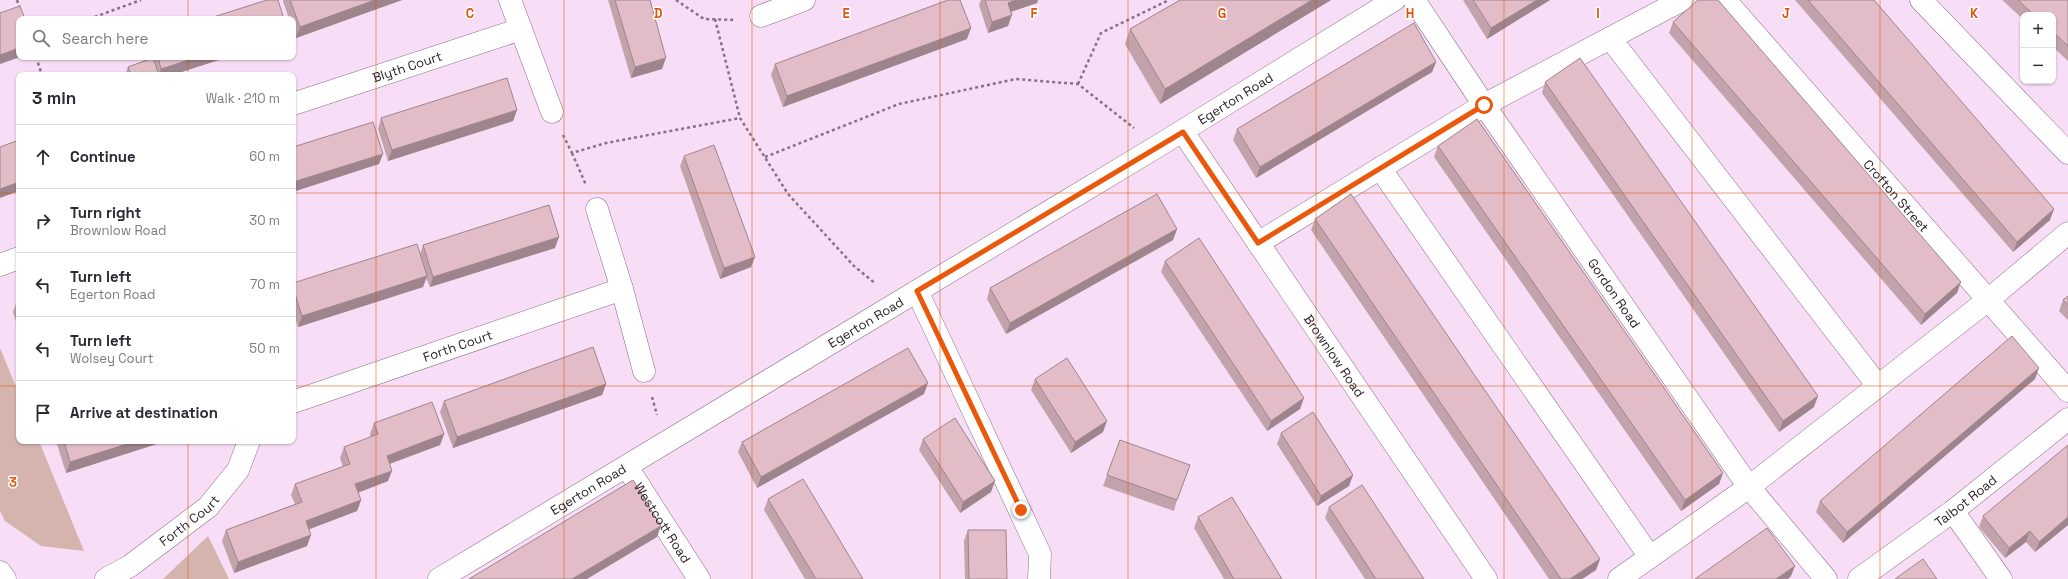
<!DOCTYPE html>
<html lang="en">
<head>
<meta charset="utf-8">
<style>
  body { margin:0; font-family:"Space Grotesk",sans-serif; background:#f2f2f3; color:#2b2b33 }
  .controls { position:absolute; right:12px; top:12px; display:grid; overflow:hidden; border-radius:8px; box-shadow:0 1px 3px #0004 }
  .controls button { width:36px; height:36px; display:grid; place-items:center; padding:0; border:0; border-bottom:1px solid #e1e1e2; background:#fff; color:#2b2b33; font:20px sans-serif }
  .stop { position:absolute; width:12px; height:12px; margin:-9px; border:3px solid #ea580c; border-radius:50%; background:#fff }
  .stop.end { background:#ea580c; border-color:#fff; box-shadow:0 1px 4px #0008 }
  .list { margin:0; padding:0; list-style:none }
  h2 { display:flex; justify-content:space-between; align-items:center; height:52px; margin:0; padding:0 16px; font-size:17px }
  h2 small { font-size:13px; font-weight:400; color:#7c7c81 }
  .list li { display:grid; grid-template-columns:26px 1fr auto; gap:12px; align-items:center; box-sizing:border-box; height:64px; padding:0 16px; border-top:1px solid #e1e1e2 }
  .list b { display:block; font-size:15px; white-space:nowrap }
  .list p { margin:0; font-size:13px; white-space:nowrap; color:#7c7c81 }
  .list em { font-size:13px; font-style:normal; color:#7c7c81 }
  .icon { flex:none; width:22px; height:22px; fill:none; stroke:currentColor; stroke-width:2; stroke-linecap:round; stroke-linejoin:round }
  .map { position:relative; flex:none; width:2068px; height:579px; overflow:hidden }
  .search { position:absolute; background:#fff; box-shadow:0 1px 3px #0004; left:16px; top:16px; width:280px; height:44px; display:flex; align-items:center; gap:10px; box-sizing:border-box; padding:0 14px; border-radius:8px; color:#7c7c81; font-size:15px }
  .panel { position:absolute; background:#fff; box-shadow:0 1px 3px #0004; left:16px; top:72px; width:280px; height:372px; border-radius:8px }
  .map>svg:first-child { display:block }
  .green { fill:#d5b4ae }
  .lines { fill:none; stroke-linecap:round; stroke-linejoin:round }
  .minor-casing { stroke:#887087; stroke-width:23 }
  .path { stroke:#857384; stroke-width:2.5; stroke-dasharray:3 3; stroke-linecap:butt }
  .minor { stroke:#fff; stroke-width:22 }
  .wall { fill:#c2a3ac }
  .shaded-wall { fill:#9e848c }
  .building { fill:#e2bdc8; stroke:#9e848c }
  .route { stroke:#ea580c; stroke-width:5 }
  .grid { fill:none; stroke:#de560d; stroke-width:1; stroke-opacity:0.55 }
  .labels { text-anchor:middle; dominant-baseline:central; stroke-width:3; stroke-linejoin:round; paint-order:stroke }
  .street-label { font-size:13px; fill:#251c25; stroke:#fff }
  .grid-label { font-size:13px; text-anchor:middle; font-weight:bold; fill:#de560d; stroke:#fff; stroke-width:3; stroke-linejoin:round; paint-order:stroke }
</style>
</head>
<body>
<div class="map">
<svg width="2068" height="579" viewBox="0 0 2068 579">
  <rect width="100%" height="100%" fill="#f8ddf6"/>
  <path class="green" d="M0,348L19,394V441H39L84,551L41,546L5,521L0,511Z
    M208,536L229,579H163Z"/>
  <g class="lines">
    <defs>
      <g id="minor">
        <path d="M510,0L552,112"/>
        <path id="s1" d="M1414,0L1484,105L1749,487L1826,579"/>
        <path id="s2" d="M1725,0L2068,391"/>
        <path d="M1921,0L2068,153"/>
        <path d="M761,16L804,0"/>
        <path d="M1610,38L1878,386"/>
        <path id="s3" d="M293,104L521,29"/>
        <path id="s4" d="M1183,132L1486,579"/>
        <path d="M1380,168L1650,557"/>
        <path d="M597,209L622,289L644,371"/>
        <path d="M1258,243L1484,105L1682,0"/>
        <path d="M0,265L19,258"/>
        <path d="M917,291L1040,554L1039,579"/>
        <path id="s5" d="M293,402L622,289"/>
        <path id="s6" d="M627,467L699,579"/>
        <path d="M1953,511L2001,579"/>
        <path d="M0,572L5,579"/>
        <path id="s7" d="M106,579L130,566L208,507L238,470L249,441"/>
        <path id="s8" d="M439,579L1158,146L1394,0"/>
        <path d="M1619,579L1749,487L1988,300L2068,233"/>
        <path id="s9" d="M1859,579L1953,511L2068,419"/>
      </g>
    </defs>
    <use href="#minor" class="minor-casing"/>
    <path class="path" d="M17,0L20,9
      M676,0L704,19L734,20
      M89,19L141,0
      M715,19L740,118L788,194L854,266L876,284
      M36,57L42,75
      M1078,84L1101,33L1169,0
      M563,135L572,153L606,143L740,118
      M572,153L586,185
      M765,157L899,104L1016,79L1078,84L1134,128
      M652,397L657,415"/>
    <use href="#minor" class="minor"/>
  </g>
  <path class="wall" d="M283,0H402L296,38L293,31V19H289L283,1Z
    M608,0H650L662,69L631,78Z
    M981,0H1038L1037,3L1011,12L1008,26L988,33L979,5Z
    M1180,0H1331L1160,104L1125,44L1130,29Z
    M1463,0H1550L1487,39Z
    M1795,0H1874L2050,220L2013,252Z
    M2002,0H2068V61L2053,47V15H2023V19Z
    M1673,22L1957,293L1921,325L1669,33Z
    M967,39L783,107L771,75L775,64Z
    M150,57H228L172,75H125L128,67L151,58Z
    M1436,62L1432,72L1256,178L1233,140L1237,129Z
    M1545,82L1814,407L1779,432L1542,93Z
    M517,110L513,121L388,161L378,129L381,118Z
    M1438,146L1723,473L1719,484L1681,511L1434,157Z
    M684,156L751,267L720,279L680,166Z
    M1315,219L1600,559L1596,570L1582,579H1549L1311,230Z
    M1177,229L1173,240L1006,334L987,299L990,288Z
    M423,245L555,248L430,287L426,278L423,287L298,327L293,311V283L420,254Z
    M1165,261L1300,409L1267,431L1161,272Z
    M2068,296V320L2059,311L2063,300Z
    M17,301H19V331L13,312Z
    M1035,379L1103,432L1071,453L1031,390Z
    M2035,379L1843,543L1816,512L1820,501Z
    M606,384L602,395L453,448L440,412L444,401Z
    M924,394L757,488L738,452L742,442Z
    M374,423L444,434L440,445L390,464L388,481L358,493L361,500L357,511L309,529L307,546L234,573L222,541L226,530L295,504L291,495L295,484L343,467L340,458L344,447L371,437L370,434Z
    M1281,433L1353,475L1349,486L1317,506L1277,444Z
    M923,439L991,492L960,513L919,450Z
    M1120,440L1177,500L1174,511L1103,486Z
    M56,441H166L66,473Z
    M768,499L863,579H805L764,510Z
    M1329,507L1424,579H1365L1325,518Z
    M1983,516L2068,525L2035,552L2026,542L2005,558L1979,527Z
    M1198,517L1282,579H1224L1194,528Z
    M968,530L1007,579H965L964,541Z"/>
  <path class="shaded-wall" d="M375,0H402L296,38L300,27Z
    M1017,0H1038L1037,3L1004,14L1008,3Z
    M1312,0H1331L1160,104L1165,89Z
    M1537,0H1550L1487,39L1491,28Z
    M1012,15L1008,26L988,33L992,22Z
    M971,28L967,39L783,107L787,96Z
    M19,48V57H20L0,64V55Z
    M198,57H228L172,75H159L161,69Z
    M666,58L662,69L631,78L635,67Z
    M1436,62L1432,72L1256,178L1260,167Z
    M517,110L513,121L388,161L392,150Z
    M383,154L379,164L293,192V182Z
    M19,182V191L0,198V189Z
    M2054,209L2050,220L2013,252L2017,242Z
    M1177,229L1173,240L1006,334L1010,323Z
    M559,237L555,248L430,287L433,277Z
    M755,257L751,267L720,279L724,268Z
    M427,276L423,287L298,327L302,316Z
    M1961,282L1957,293L1921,325L1925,314Z
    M2039,368L2035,379L1843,543L1847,532Z
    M928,383L924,394L757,488L761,477Z
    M606,384L602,395L453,448L457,437Z
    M1818,396L1814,407L1779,432L1783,421Z
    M1304,398L1300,409L1267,431L1271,421Z
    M1107,421L1103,432L1071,453L1075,442Z
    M444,434L440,445L383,466L387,456Z
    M136,441H166L66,473L70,462Z
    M392,471L388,481L351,495L355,484Z
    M1723,473L1719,484L1681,511L1685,500Z
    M1353,475L1349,486L1317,506L1321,496Z
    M995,481L991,492L960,513L963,502Z
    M361,500L357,511L302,532L306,521Z
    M2068,517V525L2035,552L2039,542Z
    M661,526L657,537L587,579H572Z
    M2030,531L2026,542L2005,558L2009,548Z
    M311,535L307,546L234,573L238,562Z
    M1600,559L1596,570L1582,579H1570Z
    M1795,566L1791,576L1788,579H1776Z"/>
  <path class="building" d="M267,0H278L284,19H207Z
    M290,0H375L300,27Z
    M615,0H650L666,58L635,67Z
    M948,0H960L971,28L787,96L775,64Z
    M985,0H1017L1008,3L1012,15L992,22Z
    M1180,0H1312L1165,89L1130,29Z
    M1473,0H1537L1491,28Z
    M1698,0H1718L1961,282L1925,314L1673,22Z
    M1808,0H1874L2054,209L2017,242Z
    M2018,0H2068V46L2053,32V15H2034Z
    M20,6L25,19H19V48L0,55V13Z
    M1414,23L1436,62L1260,167L1237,129Z
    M158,57H198L161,69Z
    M153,58L159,75H131L128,67Z
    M1580,58L1818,396L1783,421L1545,82Z
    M507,78L517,110L392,150L381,118Z
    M1477,119L1723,473L1685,500L1438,146Z
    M373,122L383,154L293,182V147Z
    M19,140V182L0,189V147Z
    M714,145L755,257L724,268L684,156Z
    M1157,194L1177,229L1010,323L990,288Z
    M1351,194L1600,559L1570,579H1561L1315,219Z
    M549,205L559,237L433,277L423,245Z
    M1199,238L1304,398L1271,421L1165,261Z
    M417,244L427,276L302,316L293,288V283Z
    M2068,296V305L2063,300Z
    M17,301H19V308Z
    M2012,336L2039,368L1847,532L1820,501Z
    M593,347L606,384L457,437L444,401Z
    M908,348L928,383L761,477L742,442Z
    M1067,358L1107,421L1075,442L1035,379Z
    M432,402L444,434L387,456L392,471L355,484L361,500L306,521L311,535L238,562L226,530L302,502L295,484L350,464L344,447L378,434L374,423Z
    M1313,412L1353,475L1321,496L1281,433Z
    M955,418L995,481L963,502L923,439Z
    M1120,440L1190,465L1177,500L1107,475Z
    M64,441H136L70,462Z
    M2068,445V517L2039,542L2030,531L2009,548L1983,516Z
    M803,479L863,579H816L768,499Z
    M633,480L661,526L572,579H469Z
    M1362,485L1424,579H1376L1329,507Z
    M1232,497L1282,579H1234L1198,517Z
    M1767,528L1795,566L1776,579H1695Z
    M968,530H1006L1007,579H969Z
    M1923,559L1937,579H1895Z"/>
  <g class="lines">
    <path class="route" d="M1021,510L917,291L1183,132L1258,243L1484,105"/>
  </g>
  <path class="grid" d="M188,0V19M376,0V579M564,0V579M752,0V579M940,0V579M1128,0V579M1316,0V579M1504,0V579M1692,0V579M1880,0V579M188,57V75M0,193H19M293,193H2068M0,386H19M293,386H2068M188,441V579"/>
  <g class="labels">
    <g class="street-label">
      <text stroke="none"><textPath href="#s3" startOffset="120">Blyth Court</textPath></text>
      <text stroke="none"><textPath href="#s8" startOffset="930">Egerton Road</textPath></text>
      <text stroke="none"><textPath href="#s2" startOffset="260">Crofton Street</textPath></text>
      <text stroke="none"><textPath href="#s1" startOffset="355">Gordon Road</textPath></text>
      <text stroke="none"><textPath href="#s8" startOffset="498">Egerton Road</textPath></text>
      <text stroke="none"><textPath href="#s5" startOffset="174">Forth Court</textPath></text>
      <text stroke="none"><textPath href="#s4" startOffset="270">Brownlow Road</textPath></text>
      <text stroke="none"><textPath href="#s8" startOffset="174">Egerton Road</textPath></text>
      <text stroke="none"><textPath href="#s9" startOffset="132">Talbot Road</textPath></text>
      <text stroke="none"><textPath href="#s7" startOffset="102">Forth Court</textPath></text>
      <text stroke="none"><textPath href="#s6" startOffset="66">Westcott Road</textPath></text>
    </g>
  </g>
  <g class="grid-label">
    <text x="470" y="18">C</text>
    <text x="658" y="18">D</text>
    <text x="846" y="18">E</text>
    <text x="1034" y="18">F</text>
    <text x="1222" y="18">G</text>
    <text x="1410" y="18">H</text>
    <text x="1598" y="18">I</text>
    <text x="1786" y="18">J</text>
    <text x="1974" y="18">K</text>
    <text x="13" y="487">3</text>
  </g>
</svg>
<div class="controls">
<button>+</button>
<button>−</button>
</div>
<div class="stop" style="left:1484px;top:105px"></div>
<div class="stop end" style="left:1021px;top:510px"></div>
<div class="search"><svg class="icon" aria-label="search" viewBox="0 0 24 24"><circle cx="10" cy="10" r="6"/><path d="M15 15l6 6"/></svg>Search here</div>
<section class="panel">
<h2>3 min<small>Walk · 210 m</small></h2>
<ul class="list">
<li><svg class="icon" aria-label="ahead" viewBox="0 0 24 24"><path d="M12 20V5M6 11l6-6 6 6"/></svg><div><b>Continue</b></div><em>60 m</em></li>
<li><svg class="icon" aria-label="right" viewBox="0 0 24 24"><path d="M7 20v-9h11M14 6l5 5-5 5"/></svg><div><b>Turn right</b><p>Brownlow Road</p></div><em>30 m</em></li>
<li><svg class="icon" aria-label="left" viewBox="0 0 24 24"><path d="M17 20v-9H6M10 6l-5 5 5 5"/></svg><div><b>Turn left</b><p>Egerton Road</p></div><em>70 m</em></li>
<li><svg class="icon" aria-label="left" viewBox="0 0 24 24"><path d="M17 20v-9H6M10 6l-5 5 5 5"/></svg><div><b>Turn left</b><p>Wolsey Court</p></div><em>50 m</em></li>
<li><svg class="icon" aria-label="arrive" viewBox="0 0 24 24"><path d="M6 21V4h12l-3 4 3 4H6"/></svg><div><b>Arrive at destination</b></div></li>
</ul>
</section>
</div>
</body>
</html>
